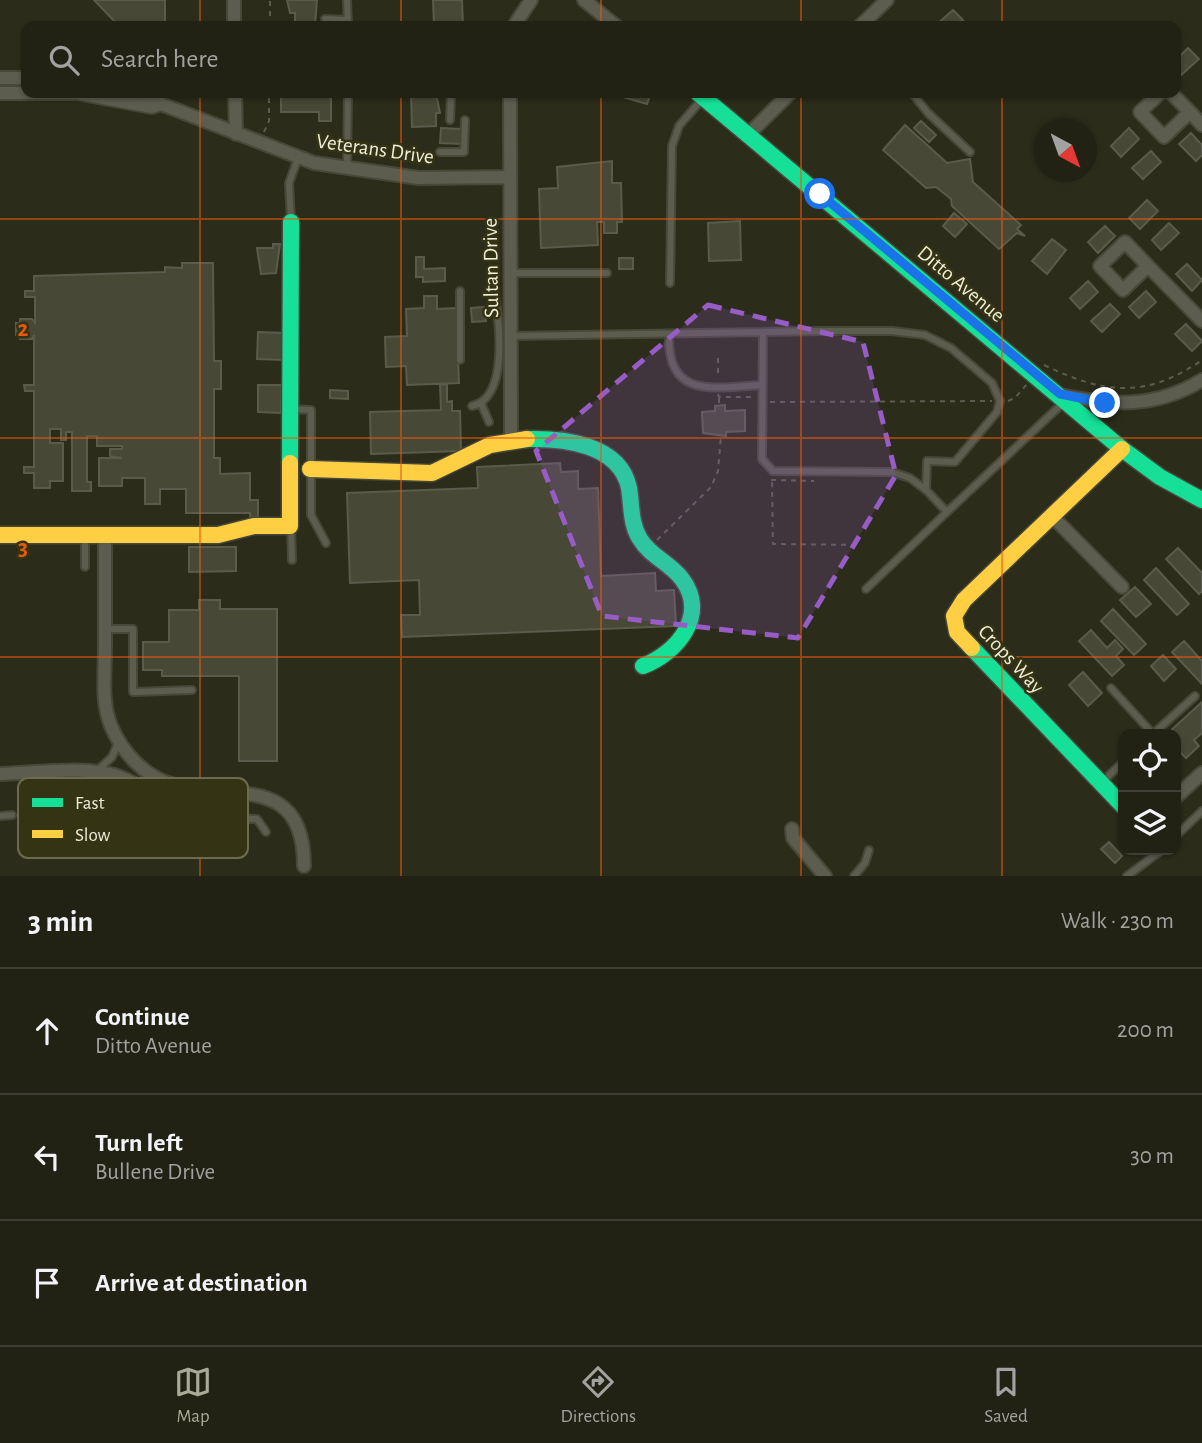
<!DOCTYPE html>
<html lang="en">
<head>
<meta charset="utf-8">
<style>
  body { margin:0; font-family:"Alegreya Sans",sans-serif; background:#29291d; color:#f1f3f6 }
  .controls { position:absolute; right:21px; bottom:21px; display:grid; overflow:hidden; border-radius:14px; box-shadow:0 2px 5px #0004 }
  .controls button { width:63px; height:63px; display:grid; place-items:center; padding:0; border:0; border-bottom:2px solid #3e3e34; background:#212114; color:#f1f3f6; font:35px sans-serif }
  .compass { position:absolute; left:1034px; top:119px; width:63px; height:63px; border-radius:50%; background:#212114; box-shadow:0 2px 5px #0004; rotate:139deg }
  .stop { position:absolute; width:21px; height:21px; margin:-16px; border:5px solid #1a73e8; border-radius:50%; background:#fff }
  .stop.end { background:#1a73e8; border-color:#fff; box-shadow:0 2px 7px #0008 }
  .list { margin:0; padding:0; list-style:none }
  h2 { display:flex; justify-content:space-between; align-items:center; height:91px; margin:0; padding:0 28px; font-size:30px }
  h2 small { font-size:23px; font-weight:400; color:#a2a3a0 }
  .list li { display:grid; grid-template-columns:46px 1fr auto; gap:21px; align-items:center; box-sizing:border-box; height:126px; padding:0 28px; border-top:2px solid #3e3e34 }
  .list b { display:block; font-size:26px; white-space:nowrap }
  .list p { margin:0; font-size:23px; white-space:nowrap; color:#a2a3a0 }
  .list em { font-size:23px; font-style:normal; color:#a2a3a0 }
  .icon { flex:none; width:38px; height:38px; fill:none; stroke:currentColor; stroke-width:2; stroke-linecap:round; stroke-linejoin:round }
  .map { position:relative; flex:none; width:1202px; height:876px; overflow:hidden }
  .search { position:absolute; background:#212114; box-shadow:0 2px 5px #0004; left:21px; right:21px; top:21px; height:77px; display:flex; align-items:center; gap:18px; box-sizing:border-box; padding:0 24px; border-radius:14px; color:#a2a3a0; font-size:26px }
  .sheet { height:469px; background:#212114 }
  nav { display:flex; justify-content:space-around; align-items:center; box-sizing:border-box; height:98px; border-top:2px solid #3e3e34; background:#212114; font-size:19px; color:#a2a3a0 }
  nav a { display:grid; justify-items:center; gap:4px }
  nav .on { color:#aaaa98 }
  .map>svg:first-child { display:block }
  .building { fill:#484836; stroke:#5b5b4d; stroke-width:2 }
  .lines { fill:none; stroke-linecap:round; stroke-linejoin:round }
  .lane-casing { stroke:#484839; stroke-width:10 }
  .street-casing { stroke:#484839; stroke-width:16 }
  .fast-casing { stroke:#484839; stroke-width:19 }
  .slow-casing { stroke:#484839; stroke-width:19 }
  .path { stroke:#5d5c51; stroke-width:2; stroke-dasharray:5 5; stroke-linecap:butt }
  .lane { stroke:#5c5c4f; stroke-width:6 }
  .street { stroke:#5c5c4f; stroke-width:12 }
  .fast { stroke:#16e098; stroke-width:16 }
  .slow { stroke:#ffcf43; stroke-width:16 }
  .route { stroke:#1a73e8; stroke-width:9 }
  .marked { fill:#985cc6; fill-opacity:0.2; stroke:#985cc6; stroke-width:5; stroke-dasharray:14 9; stroke-linejoin:round }
  .grid { fill:none; stroke:#e8590c; stroke-width:2; stroke-opacity:0.55 }
  .labels { text-anchor:middle; dominant-baseline:central; stroke-width:5; stroke-linejoin:round; paint-order:stroke }
  .street-label { font-size:21px; fill:#eeeedb; stroke:#343313 }
  .key { fill:#343313; stroke:#6c6b4f; stroke-width:2 }
  .key-label { font-size:19px; fill:#eeeedb }
  .grid-label { font-size:23px; text-anchor:middle; font-weight:bold; fill:#e8590c; stroke:#343313; stroke-width:5; stroke-linejoin:round; paint-order:stroke }
</style>
</head>
<body>
<div class="map">
<svg width="1202" height="876" viewBox="0 0 1202 876">
  <rect width="100%" height="100%" fill="#2c2c1b"/>
  <path class="building" d="M94,0H165V26H119Z
    M287,0H317L315,26H295V13H290Z
    M433,0H462L463,26H434Z
    M953,10L963,20L957,26H939L937,24Z
    M1188,48L1199,59L1180,76L1176,71V60Z
    M295,93H331V121H319V112H281V95Z
    M411,93H436L440,113H436V126L412,127Z
    M624,93H651L647,104L623,97Z
    M921,121L936,135L929,142L914,128Z
    M905,125L947,163L970,159L973,182L1021,225L1017,229L1025,236L1017,233L999,249L952,206L951,199L936,187L926,188L883,150Z
    M441,128L461,129V144L440,143Z
    M1129,128L1139,139L1121,157L1111,146Z
    M1191,133L1202,145V155L1196,161L1179,144Z
    M1151,151L1161,162L1143,179L1132,168Z
    M612,161V183H621L622,222H617V233H604V222H597L598,245L541,248L539,189L558,188L557,167Z
    M1147,200L1158,211L1140,229L1129,218Z
    M954,213L967,224L955,237L943,226Z
    M740,221L741,260L709,261L708,223Z
    M1169,223L1179,233L1161,250L1152,240Z
    M1105,226L1115,236L1098,253L1088,242Z
    M1052,239L1066,250L1047,274L1032,261Z
    M273,244H280L276,273L261,274L257,248H273Z
    M416,257H424V269L445,268V281L423,282V277H416Z
    M619,258H633V269H619Z
    M182,263H213L214,361H221V389H214V458H220V474L250,473V500H258V517L250,518V513H186V489H160V504H145V478H122V486H99V458H122L110,456V449H122V446H97V436H87V482H91V491H72V432H66V440H61V429H50V443H63V481H50V488H34V473H24V467H34V391H25L24,385H34V335L32,339H20V335H16V323H20V319H32L35,323V297H25V291H34V276L165,272V267L182,268Z
    M1187,264L1202,280L1192,291L1176,274Z
    M1088,281L1098,292L1080,309L1070,298Z
    M1146,291L1156,302L1139,318L1129,307Z
    M424,296H437V309L456,308L459,383L407,385L406,366L386,367L385,337L407,336L406,309L424,308Z
    M1110,304L1120,314L1102,332L1091,321Z
    M484,307L486,321L472,322L471,308Z
    M1186,324L1202,341L1192,351L1175,334Z
    M258,332L284,333L283,360L257,359Z
    M447,384V402L452,401V411H460L461,451L371,454L370,412L441,410L440,385Z
    M258,385H282L281,413L258,412Z
    M330,390L348,391V399L330,398Z
    M725,405V411L745,410V431L726,432V436L703,433L702,412L715,411V406Z
    M560,463L561,472L578,471V489L598,488L601,576L655,573L656,591L674,590L676,626L402,637L401,615H420L419,580L350,583L347,493L478,488L477,467Z
    M189,547H236V571L189,572Z
    M1178,548L1202,573V591L1199,594L1166,559Z
    M1156,568L1189,604L1177,615L1144,580Z
    M1135,587L1151,604L1136,617L1120,600Z
    M199,600H220V609H277V761H239V676H162V670H143V642H169V610H199Z
    M1113,609L1146,644L1134,655L1101,621Z
    M1091,630L1107,648L1115,640L1123,649L1116,656L1124,665L1112,676L1079,641Z
    M1184,641L1202,661V684L1172,652Z
    M1163,655L1176,669L1164,681L1151,666Z
    M1083,672L1102,693L1088,706L1069,685Z
    M1202,702V733L1194,740L1199,746L1186,758L1176,748V734H1167Z
    M1109,842L1122,856L1115,863L1101,849Z"/>
  <g class="lines">
    <defs>
      <path id="lane" d="M347,0L348,26
        M325,19L348,20
        M912,93L928,113L970,152
        M450,120L451,93
        M440,152H464L465,120
        M347,168L348,93
        M291,220L289,183L298,158
        M510,273H607
        M670,283L672,146L679,126L702,99
        M460,291V360
        M763,332L762,459L773,471L892,472L910,478L926,490
        M669,335C667,399 713,388 761,385
        M511,336L821,331H892L925,335L951,348L992,383L1000,401L997,412L955,462L927,461L926,490L947,512L1063,403
        M481,403L489,422
        M472,406C510,398 499,318 494,290
        M292,409L311,410V515L326,543
        M291,527L292,560
        M85,567V537
        M866,589L947,512
        M105,629H133V692L192,690
        M1111,688L1153,734
        M1153,734L1195,696
        M97,771L112,757L119,741
        M1103,781L1123,762
        M117,814L132,815
        M0,816L12,815
        M196,816L257,819L266,832
        M210,831L211,817
        M239,831V818
        M132,832L133,782
        M1176,836L1202,811
        M854,876L865,863L869,850
        M1127,876L1162,850"/>
      <path id="street" d="M584,0L616,26
        M234,26V0
        M514,26L531,0
        M860,26L887,0
        M0,78H26
        M0,93H77L152,107L161,104
        M142,93L158,99L161,104L314,163L419,178L510,177
        M235,93L236,134
        M510,93L511,442
        M1160,93L1140,112L1164,137L1190,112L1171,93
        M1190,112L1202,125
        M749,134L790,93
        M1125,242L1148,266L1123,290L1100,266Z
        M1148,266L1202,321
        M1060,395C1112,405 1155,409 1202,380
        M1052,516L1122,587
        M105,536C105,573 105,610 105,647C105,673 101,702 111,726C122,752 144,776 171,784C229,802 304,771 304,866
        M0,774C34,773 88,765 120,777C149,787 165,812 196,816
        M1176,797L1202,773
        M792,829L793,838L825,876"/>
      <path id="fast" d="M698,93L1122,449L1160,477L1202,500
        M527,439C563,438 620,444 629,488C632,505 630,523 640,539C650,556 670,563 682,579C709,615 677,653 643,666
        M290,463L291,222
        M972,648L1123,806"/>
      <path id="slow" d="M310,469L432,473L490,445L527,439
        M0,535H218L254,526H290V463
        M972,648L957,632L954,616L964,600L1122,449"/>
    </defs>
    <use href="#lane" class="lane-casing"/>
    <use href="#street" class="street-casing"/>
    <use href="#fast" class="fast-casing"/>
    <use href="#slow" class="slow-casing"/>
    <path class="path" d="M270,26V0
      M264,132L269,121V93
      M718,358V378
      M1044,365C1104,394 1146,399 1202,360
      M718,394L719,397H755
      M719,398V405
      M1008,401L1015,398L1027,384
      M770,402L992,401
      M771,480L814,481
      M772,482L773,544L858,545
      M657,540L711,487L718,471L721,436"/>
    <use href="#lane" class="lane"/>
    <use href="#street" class="street"/>
    <use href="#fast" class="fast"/>
    <use href="#slow" class="slow"/>
  </g>
  <g class="lines">
    <path class="route" d="M820,194L1060,394L1105,403"/>
  </g>
  <path class="marked" d="M708,305L863,342L896,475L798,638L602,616L536,451Z"/>
  <path class="grid" d="M200,0V26M401,0V26M601,0V26M801,0V26M1002,0V26M200,93V876M401,93V876M601,93V876M801,93V876M1002,93V876M0,219H1202M0,438H1202M0,657H1202"/>
  <g class="labels">
    <g class="street-label">
      <text transform="translate(375 149) rotate(8)">Veterans Drive</text>
      <text transform="translate(491 268) rotate(-91)">Sultan Drive</text>
      <text transform="translate(961 284) rotate(40)">Ditto Avenue</text>
      <text transform="translate(1011 659) rotate(47)">Crops Way</text>
    </g>
  </g>
  <rect x="18" y="778" width="230" height="80" rx="10" class="key"/>
  <rect x="32" y="798" width="31" height="9" fill="#16e098"/>
  <rect x="32" y="830" width="31" height="8" fill="#ffcf43"/>
  <g class="key-label">
    <text x="75" y="809">Fast</text>
    <text x="75" y="841">Slow</text>
  </g>
  <g class="grid-label">
    <text x="23" y="336">2</text>
    <text x="23" y="555">3</text>
  </g>
</svg>
<div class="controls">
<button><svg class="icon" aria-label="locate" viewBox="0 0 24 24"><circle cx="12" cy="12" r="6"/><path d="M12 2v4M12 18v4M2 12h4M18 12h4"/></svg></button>
<button><svg class="icon" aria-label="layers" viewBox="0 0 24 24"><path d="M12 4l9 5-9 5-9-5zM3 14l9 5 9-5"/></svg></button>
</div>
<svg class="compass" viewBox="-18 -18 36 36"><path d="M0-13l5 13h-10z" fill="#e53935"/><path d="M0 13l5-13h-10z" fill="#a2a3a0"/></svg>
<div class="stop" style="left:820px;top:194px"></div>
<div class="stop end" style="left:1105px;top:403px"></div>
<div class="search"><svg class="icon" aria-label="search" viewBox="0 0 24 24"><circle cx="10" cy="10" r="6"/><path d="M15 15l6 6"/></svg>Search here</div>
</div>
<section class="sheet">
<h2>3 min<small>Walk · 230 m</small></h2>
<ul class="list">
<li><svg class="icon" aria-label="ahead" viewBox="0 0 24 24"><path d="M12 20V5M6 11l6-6 6 6"/></svg><div><b>Continue</b><p>Ditto Avenue</p></div><em>200 m</em></li>
<li><svg class="icon" aria-label="left" viewBox="0 0 24 24"><path d="M17 20v-9H6M10 6l-5 5 5 5"/></svg><div><b>Turn left</b><p>Bullene Drive</p></div><em>30 m</em></li>
<li><svg class="icon" aria-label="arrive" viewBox="0 0 24 24"><path d="M6 21V4h12l-3 4 3 4H6"/></svg><div><b>Arrive at destination</b></div></li>
</ul>
</section>
<nav>
<a class="on"><svg class="icon" aria-label="map" viewBox="0 0 24 24"><path d="M3 6l6-2 6 2 6-2v14l-6 2-6-2-6 2zM9 4v14M15 6v14"/></svg>Map</a>
<a><svg class="icon" aria-label="directions" viewBox="0 0 24 24"><path d="M12 3l9 9-9 9-9-9zM9 14v-3h6M13 9l2 2-2 2"/></svg>Directions</a>
<a><svg class="icon" aria-label="saved" viewBox="0 0 24 24"><path d="M7 4h10v16l-5-4-5 4z"/></svg>Saved</a>
</nav>
</body>
</html>
